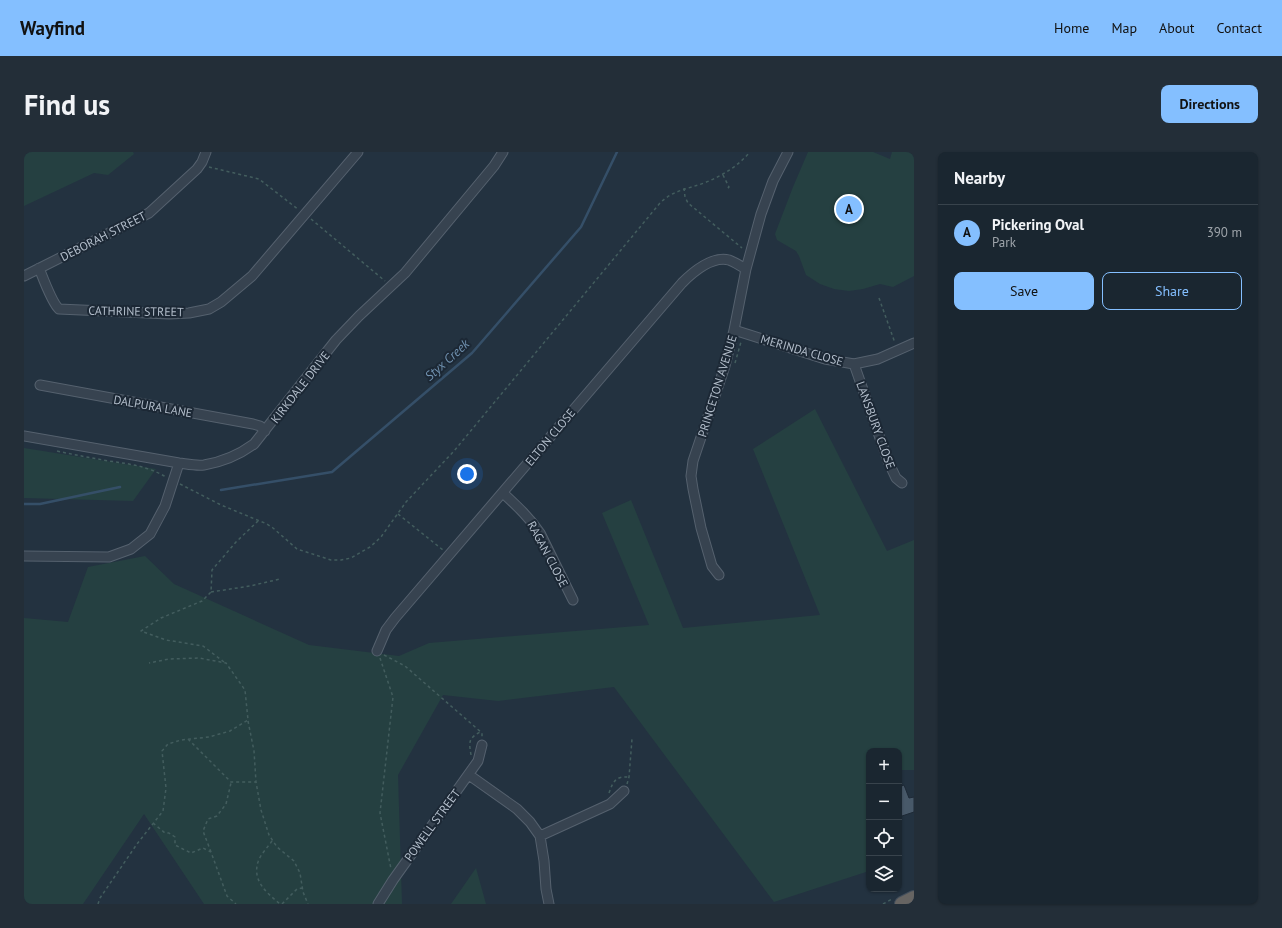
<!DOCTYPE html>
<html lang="en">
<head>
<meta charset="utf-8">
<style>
  body { margin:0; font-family:"PT Sans",sans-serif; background:#232e38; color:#f1f3f6 }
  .controls { position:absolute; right:12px; bottom:12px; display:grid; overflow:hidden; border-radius:8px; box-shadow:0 1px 3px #0004 }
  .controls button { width:36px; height:36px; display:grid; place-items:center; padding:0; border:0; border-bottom:1px solid #38434c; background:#1a2630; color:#f1f3f6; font:20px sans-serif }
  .you { position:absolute; left:443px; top:322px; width:14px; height:14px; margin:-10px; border:3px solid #fff; border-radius:50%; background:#1a73e8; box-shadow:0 0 0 6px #1a73e833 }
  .badge { display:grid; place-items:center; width:26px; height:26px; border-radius:50%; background:#84bfff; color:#111; font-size:13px; font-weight:700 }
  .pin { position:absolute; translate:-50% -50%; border:2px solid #fff; box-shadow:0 1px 4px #0006 }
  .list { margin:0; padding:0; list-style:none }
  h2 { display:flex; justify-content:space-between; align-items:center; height:52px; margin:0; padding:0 16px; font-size:17px }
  h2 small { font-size:13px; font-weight:400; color:#9fa5ab }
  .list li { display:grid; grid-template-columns:26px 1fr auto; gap:12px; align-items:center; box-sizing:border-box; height:56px; padding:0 16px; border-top:1px solid #38434c }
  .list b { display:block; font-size:15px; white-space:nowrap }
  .list p { margin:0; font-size:13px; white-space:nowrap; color:#9fa5ab }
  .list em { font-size:13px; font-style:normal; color:#9fa5ab }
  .actions { display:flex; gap:8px; padding:12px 16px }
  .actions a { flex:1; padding:9px 0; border:1px solid #84bfff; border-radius:8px; text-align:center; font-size:14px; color:#84bfff }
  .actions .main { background:#84bfff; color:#111 }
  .icon { flex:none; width:22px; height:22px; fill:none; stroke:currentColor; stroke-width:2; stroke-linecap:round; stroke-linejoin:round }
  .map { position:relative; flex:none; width:890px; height:752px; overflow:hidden; border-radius:8px }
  header { display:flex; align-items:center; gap:24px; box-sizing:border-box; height:56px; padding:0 20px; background:#84bfff; color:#111 }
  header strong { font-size:19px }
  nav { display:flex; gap:22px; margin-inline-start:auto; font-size:14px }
  .intro { display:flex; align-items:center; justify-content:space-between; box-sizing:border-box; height:96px; padding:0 24px }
  h1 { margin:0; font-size:28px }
  .button { padding:10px 18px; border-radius:8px; background:#84bfff; color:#111; font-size:14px; font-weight:700 }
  main { display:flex; gap:24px; padding:0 24px }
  aside { flex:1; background:#1a2630; border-radius:8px; box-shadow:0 1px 3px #0004 }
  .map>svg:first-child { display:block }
  .green { fill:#254041 }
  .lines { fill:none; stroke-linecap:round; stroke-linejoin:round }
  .stream { stroke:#354f68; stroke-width:2.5 }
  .building { fill:#485969; stroke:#1e2a37 }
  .minor-casing { stroke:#55616e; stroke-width:11 }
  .trunk-casing { stroke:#424e5b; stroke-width:16 }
  .path { stroke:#435d5e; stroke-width:1.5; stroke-dasharray:3 3; stroke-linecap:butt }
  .minor { stroke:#374350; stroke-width:9 }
  .trunk { stroke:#666462; stroke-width:14 }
  .labels { text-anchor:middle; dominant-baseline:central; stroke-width:4; stroke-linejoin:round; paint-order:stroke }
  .street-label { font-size:12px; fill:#b3becb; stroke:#1c2835 }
  .water-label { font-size:13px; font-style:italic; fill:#7192b0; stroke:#1c2835 }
</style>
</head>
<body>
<header>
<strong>Wayfind</strong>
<nav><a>Home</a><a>Map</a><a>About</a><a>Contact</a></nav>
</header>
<div class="intro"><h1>Find us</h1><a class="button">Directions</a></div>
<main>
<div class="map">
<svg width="890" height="752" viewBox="0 0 890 752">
  <rect width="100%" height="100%" fill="#233240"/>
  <path class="green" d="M0,0H109L110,2L84,23L70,21L0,54Z
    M784,0H849L866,7L868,0H890V124L869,135L856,132L839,137L825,139L810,137L796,132L782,123L775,104L772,99L753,88L751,82L769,35Z
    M791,257L863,399L890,388V618H875V599H845V719L750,750L590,535L474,549L419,543L374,623L378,752H180L120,662L59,752H0V466L44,470L64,415L121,404L150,432L285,493L375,504L405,491L625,473L578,361L607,348L659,476L796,463L729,297Z
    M0,296L132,317L109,349L0,346Z
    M452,716L462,752H427Z"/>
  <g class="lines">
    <path class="stream" d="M197,338L308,320L448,201L557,75L593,0
      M0,352H16L96,335"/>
  </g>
  <path class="building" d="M880,633L885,646L890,645V660L875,665V635Z"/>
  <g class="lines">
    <defs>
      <path id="minor" d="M15,116C19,126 28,151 35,157L145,162L165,161L185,157L197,150L228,124L334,0
        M0,124L125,61L173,17L178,10L182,0
        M710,178L801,207L830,212L854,207L890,191
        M830,212L864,309L872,326L878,331
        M16,233L229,272L236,274L241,279
        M0,284L155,311C163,312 172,314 180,313C199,310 215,303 230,292L312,188L335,164L381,121L470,14L479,0
        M479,341C493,354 505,365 516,381L549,448
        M0,404L85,405L107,397L126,382L141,354L155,311
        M695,423L688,414L677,376L669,337L667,324L669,309L701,214L710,178L722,117L737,62L749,29L764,0
        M353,499L362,478L371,466L658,131C669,120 688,104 705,108C711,110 716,114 722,117
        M445,623L493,657L506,670L516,684L520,709L522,737L525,752
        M516,684L586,652L600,639
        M354,752L369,728L454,609L458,593"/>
      <path id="trunk" d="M878,752L890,746"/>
    </defs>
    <use href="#minor" class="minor-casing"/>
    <use href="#trunk" class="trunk-casing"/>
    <path class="path" d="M185,15L235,27L275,58
      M699,23L705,35L702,38
      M660,36L661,45L664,51L718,96
      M287,67L361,129
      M855,146L871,191
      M711,211L717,190
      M33,299C51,303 68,306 85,309C106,312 123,314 142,325
      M156,332L197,353L243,372L249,376L273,397L307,408H317L327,406L346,395L357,385L382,350L430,299L636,51C649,38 664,37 680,31C698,24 714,14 726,0
      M374,362L419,398
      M187,440L226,434L256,427
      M360,503L381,514L458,581V586
      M356,506L369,545L356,661L367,717
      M200,510L179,494L142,488L117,479L137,466L178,449L187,440L188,418L212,390L234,369
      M224,569L230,599L232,630
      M164,587L207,630H232L237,658L245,683L253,695L270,709L276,721L279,740L284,752
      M447,603C445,590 444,587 456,580
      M603,632L605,625L608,587
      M585,641C589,629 592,624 605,625
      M129,671L141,681H145L151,685V693L167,701L179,696L187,700L203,744L212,752
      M248,689C244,695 236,703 234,710C228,729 243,741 256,752
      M187,700L179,679L184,667L193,664L202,652L207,631
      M74,752L76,746L113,692L139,659L142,636L138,599L144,592L157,588L185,585L206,579L224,568L221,538L202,511L175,506L145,507L125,511
      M258,752L273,737L278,736
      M859,752L868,747"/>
    <use href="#minor" class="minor"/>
    <use href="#trunk" class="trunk"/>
  </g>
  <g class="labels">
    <g class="street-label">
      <text transform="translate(79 84) rotate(-27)">DEBORAH STREET</text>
      <text transform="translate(112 159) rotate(1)">CATHRINE STREET</text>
      <text transform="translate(778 198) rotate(16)">MERINDA CLOSE</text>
      <text transform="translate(693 234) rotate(-73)">PRINCETON AVENUE</text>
      <text transform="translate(276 235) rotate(-52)">KIRKDALE DRIVE</text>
      <text transform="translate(129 254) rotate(10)">DALPURA LANE</text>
      <text transform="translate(852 273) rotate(70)">LANSBURY CLOSE</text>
      <text transform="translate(526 285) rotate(-50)">ELTON CLOSE</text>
      <text transform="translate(524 402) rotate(62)">RAGAN CLOSE</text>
      <text transform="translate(408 673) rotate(-54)">POWELL STREET</text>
    </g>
    <g class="water-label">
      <text transform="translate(423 208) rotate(-42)">Styx Creek</text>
    </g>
  </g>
</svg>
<div class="controls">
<button>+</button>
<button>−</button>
<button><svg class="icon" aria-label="locate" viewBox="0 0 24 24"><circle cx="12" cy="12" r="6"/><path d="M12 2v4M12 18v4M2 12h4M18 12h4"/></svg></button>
<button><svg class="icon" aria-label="layers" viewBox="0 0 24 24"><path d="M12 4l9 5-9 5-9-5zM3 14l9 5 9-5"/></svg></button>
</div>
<div class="you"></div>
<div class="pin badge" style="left:825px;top:57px">A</div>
</div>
<aside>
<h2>Nearby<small></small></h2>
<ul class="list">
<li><span class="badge">A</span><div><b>Pickering Oval</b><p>Park</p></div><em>390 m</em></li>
</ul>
<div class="actions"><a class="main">Save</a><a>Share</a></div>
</aside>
</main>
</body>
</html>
